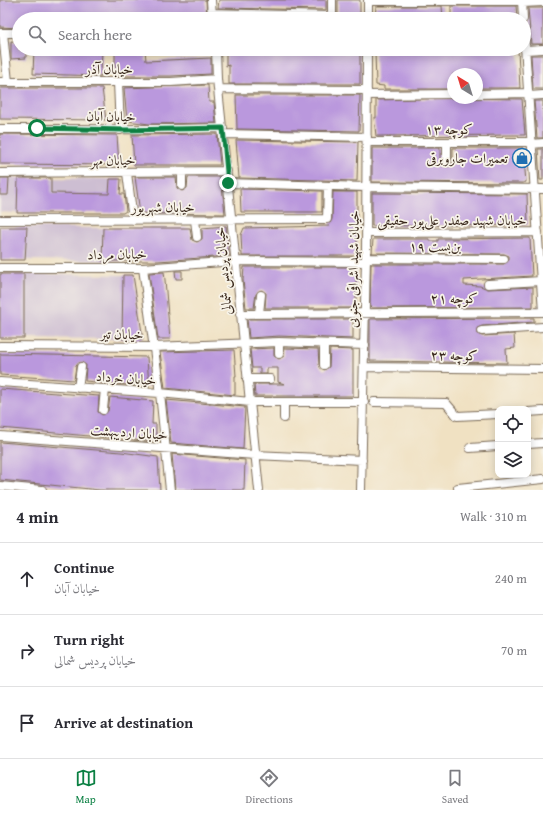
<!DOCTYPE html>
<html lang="en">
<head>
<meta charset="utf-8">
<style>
  body { margin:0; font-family:"Gentium Book Plus",Amiri,serif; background:#f2f2f3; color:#2b2b33 }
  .controls { position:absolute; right:12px; bottom:12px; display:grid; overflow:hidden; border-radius:8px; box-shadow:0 2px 10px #0003 }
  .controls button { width:36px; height:36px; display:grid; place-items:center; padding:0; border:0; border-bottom:1px solid #e1e1e2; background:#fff; color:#2b2b33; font:20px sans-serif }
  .compass { position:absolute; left:447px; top:68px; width:36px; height:36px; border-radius:50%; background:#fff; box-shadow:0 2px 10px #0003; rotate:322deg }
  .stop { position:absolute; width:12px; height:12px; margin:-9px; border:3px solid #0b8043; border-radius:50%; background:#fff }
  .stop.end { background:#0b8043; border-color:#fff; box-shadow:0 1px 4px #0008 }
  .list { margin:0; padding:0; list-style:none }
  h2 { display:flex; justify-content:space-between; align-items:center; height:52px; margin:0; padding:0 16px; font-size:17px }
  h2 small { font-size:13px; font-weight:400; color:#7c7c81 }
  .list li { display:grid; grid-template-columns:26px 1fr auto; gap:12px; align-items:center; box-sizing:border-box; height:72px; padding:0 16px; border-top:1px solid #e1e1e2 }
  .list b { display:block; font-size:15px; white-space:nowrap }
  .list p { margin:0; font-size:13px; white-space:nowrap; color:#7c7c81 }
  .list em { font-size:13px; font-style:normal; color:#7c7c81 }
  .icon { flex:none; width:22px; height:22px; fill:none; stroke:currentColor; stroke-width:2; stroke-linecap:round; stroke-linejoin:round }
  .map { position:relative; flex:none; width:543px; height:490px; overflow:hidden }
  .search { position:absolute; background:#fff; box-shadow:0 2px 10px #0003; left:12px; right:12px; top:12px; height:44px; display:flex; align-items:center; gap:10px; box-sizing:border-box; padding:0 14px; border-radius:22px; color:#7c7c81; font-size:15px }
  .sheet { height:268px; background:#fff }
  nav { display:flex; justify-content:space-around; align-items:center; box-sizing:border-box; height:56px; border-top:1px solid #e1e1e2; background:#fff; font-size:11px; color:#7c7c81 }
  nav a { display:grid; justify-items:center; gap:2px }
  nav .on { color:#0b8043 }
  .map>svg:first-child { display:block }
  .industrial { fill:#cdbed2 }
  .building { fill:#ba98dd }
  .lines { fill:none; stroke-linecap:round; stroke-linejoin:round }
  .minor-casing { stroke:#7a6a57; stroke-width:10 }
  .minor { stroke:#fff; stroke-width:8 }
  .route { stroke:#0b8043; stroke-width:5 }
  .labels { text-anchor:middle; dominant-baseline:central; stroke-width:3.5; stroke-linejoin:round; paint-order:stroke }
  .street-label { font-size:14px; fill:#3b2a1e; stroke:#f7f3e8 }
  .poi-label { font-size:14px; fill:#3b2a1e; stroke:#f7f3e8; text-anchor:end }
</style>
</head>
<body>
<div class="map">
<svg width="543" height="490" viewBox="0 0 543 490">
  <rect width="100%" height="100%" fill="#f7f3e8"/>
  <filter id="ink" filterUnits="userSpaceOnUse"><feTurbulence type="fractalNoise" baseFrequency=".025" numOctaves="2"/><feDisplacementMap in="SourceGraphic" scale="8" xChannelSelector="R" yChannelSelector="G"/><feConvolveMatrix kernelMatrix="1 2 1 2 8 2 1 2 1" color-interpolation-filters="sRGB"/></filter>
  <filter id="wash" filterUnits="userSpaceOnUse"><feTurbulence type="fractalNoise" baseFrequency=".012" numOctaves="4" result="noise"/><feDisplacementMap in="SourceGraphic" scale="16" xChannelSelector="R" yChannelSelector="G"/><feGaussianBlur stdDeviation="0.9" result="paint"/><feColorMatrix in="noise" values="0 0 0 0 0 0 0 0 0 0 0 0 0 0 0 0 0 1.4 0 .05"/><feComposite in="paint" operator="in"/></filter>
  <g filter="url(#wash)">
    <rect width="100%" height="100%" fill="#f0e1c2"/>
    <path class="industrial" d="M9,178H18L17,213L0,212V195H8Z
      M51,178L110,179L109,194L51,193Z
      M27,227L103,228L102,261L25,260Z
      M24,274L123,275L122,339L24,338Z"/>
    <g id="blocks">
      <path class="building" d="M0,0H206L207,19H19V28L0,27Z
        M219,0H326V10L218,8Z
        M338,0H360V19H338Z
        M442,6L443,19H375L376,6Z
        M451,6H516L517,19H451Z
        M528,8H543V44H531Z
        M11,41L18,42L19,49H26V58L11,59Z
        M34,49H102L101,76L33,74Z
        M115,49H145L146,61L211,58V74L171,76H115Z
        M226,49H360V84H229V65L226,66Z
        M518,50L520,88H477V74H453V89H384V86L376,85L375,52Z
        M531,55H543V89H533Z
        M208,85L209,102H214L216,123L149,124L127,121L124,88Z
        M0,88H102L106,120L0,119Z
        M236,95H360L359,131L237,129Z
        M457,98L522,99L525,135L376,136L374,118H376V100Z
        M534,101H543V138H537Z
        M0,134L117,135L119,165L0,164Z
        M217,134L220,165H134L132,135Z
        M236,140L358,142L357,181L239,178Z
        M372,148H440V165L447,167L453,165V148H523L526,182L523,183L372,182Z
        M538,149H543V180H540Z
        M135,177H176L177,188L182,191L187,188L188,177H221L225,214L140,213Z
        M0,178H9L8,195H0Z
        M18,178H51V193L109,194L110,179H121L120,194H124L126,211L123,213H17Z
        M240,189L322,191V212H241Z
        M333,192H357V256H242L241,235L244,228L329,226L332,219Z
        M372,193L527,194L528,225L372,226Z
        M226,226L229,256L158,261H102L103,228H190L192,240L197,242L202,239V228Z
        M0,227H27L25,260H0Z
        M530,238L532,276L464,280V285L480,286L488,289L533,287V307L372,308L370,306L371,264H504L509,259V256L504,254L372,253L373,239H430V241H438V239Z
        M244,267H356V308H265L266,293L261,290L256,294L254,308H246L243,280Z
        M175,271H182V279H176Z
        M164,272L165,280L170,339H158L149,273Z
        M0,274H24V338H0Z
        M123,275H133L143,339H122Z
        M534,318V322L482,326L477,328V334L482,336L514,334L515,348L506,349L507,363L370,361V319Z
        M247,319H353V339L279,336L249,338Z
        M274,348V356L279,359L284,356V348L318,349L319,365L324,370L329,367L330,349L353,350V396H255L254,384H285L278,382V368H267V374H260V368H252L250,349Z
        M234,350L236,376H235V395L165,388L160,352Z
        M0,354L147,357L149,387L85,381L86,365L81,362L76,366L74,380L0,375Z
        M0,389L99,396L98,412L103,415L108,411L110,397L153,401L152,424H156V442L0,428Z
        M166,400L245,407L243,449L171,443Z
        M0,442L121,452L158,457L160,490H100L0,480Z
        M172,454L245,460L244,490H175Z"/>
    </g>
  </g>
  <g filter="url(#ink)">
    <use href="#blocks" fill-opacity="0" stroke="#7a6a57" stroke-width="1"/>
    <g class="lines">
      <defs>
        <path id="minor" d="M211,0L212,17
          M522,0L523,19
          M368,1H522
          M522,3L543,2
          M212,13L332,16
          M332,19V0
          M368,19V0
          M524,31L543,312
          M0,33H19
          M3,33L8,82
          M216,49L217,79L259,490
          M525,50L543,49
          M0,82H171L217,79
          M118,82L120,130
          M219,89L367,90
          M477,94L528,93
          M367,95L453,94
          M529,96L543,95
          M0,129C74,129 148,130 223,128
          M223,134L367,137
          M367,142H532
          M532,144L543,143
          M447,162V142
          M182,172V186
          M0,173L227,171
          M127,173L133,220
          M228,183L366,187L543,189
          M0,220L327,219L328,186
          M195,220L197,237
          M366,233L538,232
          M366,258L504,259
          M0,268H143L235,261L366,262
          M143,268L160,393L170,490
          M488,284L541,281
          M259,313L261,295
          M240,314L543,312
          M482,331L543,327
          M279,342V354
          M324,344V365
          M0,346L154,347L279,342L365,345
          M365,367L543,369
          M247,379H270
          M0,382L160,393L250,402H364
          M78,388L81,367
          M374,402L446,403L457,416L498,414
          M103,410L105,389
          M528,412L543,411
          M284,418V402
          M0,436L255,455L362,460
          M528,444L543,443
          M470,448L498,446
          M0,486L42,490
          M458,488L543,479
          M361,490L366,258L367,49"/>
      </defs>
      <use href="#minor" class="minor-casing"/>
      <use href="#minor" class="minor"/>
    </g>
  </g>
  <g class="lines" filter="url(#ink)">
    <path class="route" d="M37,128L125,130L223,128L228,183"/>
  </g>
  <defs>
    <symbol id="shop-ring" viewBox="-11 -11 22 22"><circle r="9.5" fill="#f7f3e8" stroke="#1f6fb2" stroke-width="1.5"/><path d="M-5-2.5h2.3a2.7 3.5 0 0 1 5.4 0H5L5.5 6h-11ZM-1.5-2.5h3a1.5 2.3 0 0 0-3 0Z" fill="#1f6fb2"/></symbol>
  </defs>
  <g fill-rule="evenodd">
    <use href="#shop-ring" x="511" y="147" width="22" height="22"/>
  </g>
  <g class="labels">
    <g class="street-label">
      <text x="109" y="69">خیابان آذر</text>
      <text transform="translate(111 116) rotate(1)">خیابان آبان</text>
      <text x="449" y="129">کوچه ۱۳</text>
      <text transform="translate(113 160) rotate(-1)">خیابان مهر</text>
      <text x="163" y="207">خیابان شهریور</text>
      <text x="452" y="220">خیابان شهید صفدر علی‌پور حقیقی</text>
      <text x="435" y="246">بن‌بست ۱۹</text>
      <text transform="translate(117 254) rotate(-1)">خیابان مرداد</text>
      <text transform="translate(353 269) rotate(-89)">خیابان شهید اشراقی جنوبی</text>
      <text transform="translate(223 271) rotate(-95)">خیابان پردیس شمالی</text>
      <text x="454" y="298">کوچه ۲۱</text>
      <text transform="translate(122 334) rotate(1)">خیابان تیر</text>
      <text transform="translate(454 355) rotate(1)">کوچه ۲۳</text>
      <text transform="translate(126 378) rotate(4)">خیابان خرداد</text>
      <text transform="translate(129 432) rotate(4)">خیابان اردیبهشت</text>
    </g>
    <g class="poi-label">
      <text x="508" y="158">تعمیرات جاروبرقی</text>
    </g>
  </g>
</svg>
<div class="controls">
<button><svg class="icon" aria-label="locate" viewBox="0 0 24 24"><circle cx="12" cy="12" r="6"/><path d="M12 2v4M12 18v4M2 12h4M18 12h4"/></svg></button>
<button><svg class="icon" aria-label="layers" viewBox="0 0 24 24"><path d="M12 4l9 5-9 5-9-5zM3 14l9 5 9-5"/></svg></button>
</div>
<svg class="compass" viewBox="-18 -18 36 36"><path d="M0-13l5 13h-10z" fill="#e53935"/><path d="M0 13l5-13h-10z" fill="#7c7c81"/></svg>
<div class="stop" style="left:37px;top:128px"></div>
<div class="stop end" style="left:228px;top:183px"></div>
<div class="search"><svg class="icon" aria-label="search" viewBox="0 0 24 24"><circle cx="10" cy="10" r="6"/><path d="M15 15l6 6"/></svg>Search here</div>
</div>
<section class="sheet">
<h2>4 min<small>Walk · 310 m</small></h2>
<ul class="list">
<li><svg class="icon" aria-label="ahead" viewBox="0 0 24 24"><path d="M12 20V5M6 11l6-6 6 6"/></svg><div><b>Continue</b><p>خیابان آبان</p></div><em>240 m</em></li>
<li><svg class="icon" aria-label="right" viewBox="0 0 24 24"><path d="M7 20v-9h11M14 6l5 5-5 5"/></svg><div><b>Turn right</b><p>خیابان پردیس شمالی</p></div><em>70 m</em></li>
<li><svg class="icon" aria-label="arrive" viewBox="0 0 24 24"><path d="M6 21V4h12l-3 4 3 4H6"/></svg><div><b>Arrive at destination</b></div></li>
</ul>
</section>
<nav>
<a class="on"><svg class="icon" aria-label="map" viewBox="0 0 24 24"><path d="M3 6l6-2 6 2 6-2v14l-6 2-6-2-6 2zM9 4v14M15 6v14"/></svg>Map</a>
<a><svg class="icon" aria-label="directions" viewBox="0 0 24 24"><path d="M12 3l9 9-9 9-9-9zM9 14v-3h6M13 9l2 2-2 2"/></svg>Directions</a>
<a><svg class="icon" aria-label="saved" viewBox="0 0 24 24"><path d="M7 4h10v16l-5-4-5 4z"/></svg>Saved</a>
</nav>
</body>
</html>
